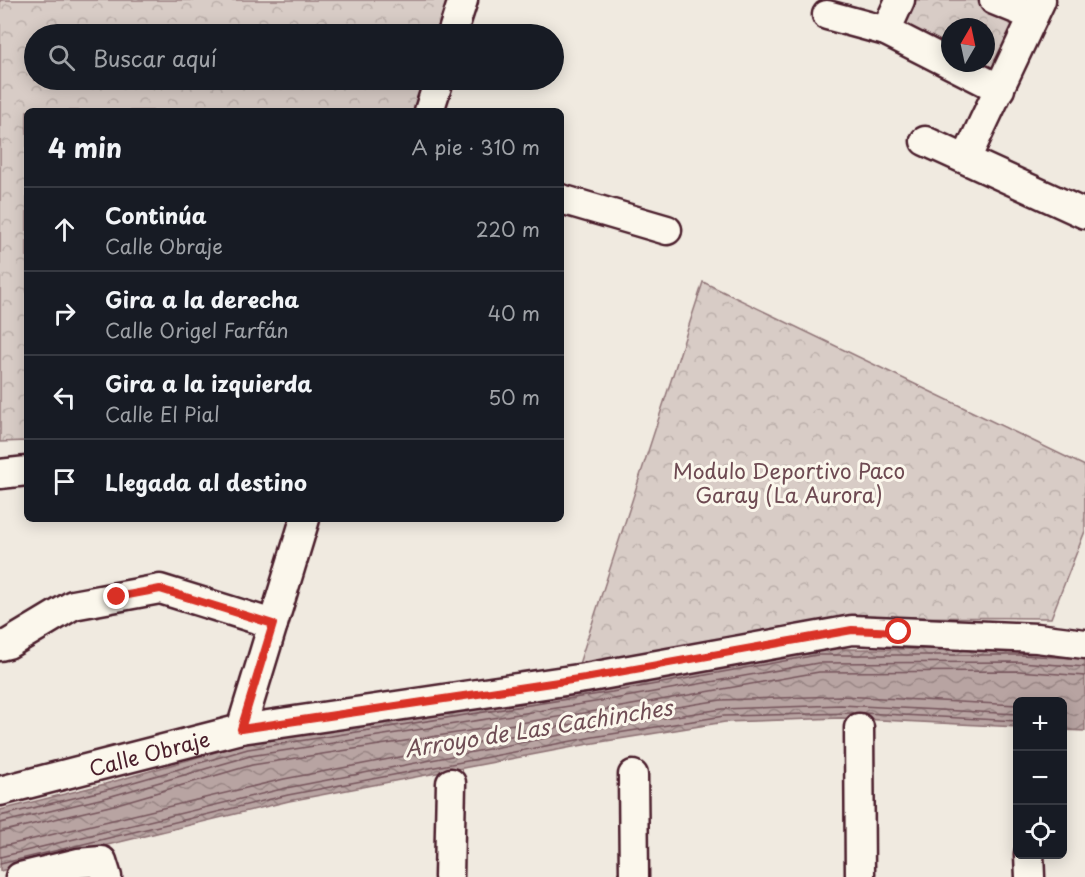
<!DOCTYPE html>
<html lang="es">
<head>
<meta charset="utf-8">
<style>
  body { margin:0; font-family:"Playpen Sans",sans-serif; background:#20242c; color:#f1f3f6 }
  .controls { position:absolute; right:18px; bottom:18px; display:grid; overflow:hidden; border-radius:9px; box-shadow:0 3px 15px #0003 }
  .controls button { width:54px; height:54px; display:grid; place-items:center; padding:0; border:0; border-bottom:2px solid #363941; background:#171b24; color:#f1f3f6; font:30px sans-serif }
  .compass { position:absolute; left:941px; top:18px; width:54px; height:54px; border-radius:50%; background:#171b24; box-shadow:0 3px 15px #0003; rotate:9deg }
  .stop { position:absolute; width:18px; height:18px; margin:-14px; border:4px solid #d93025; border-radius:50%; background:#fff }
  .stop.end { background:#d93025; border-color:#fff; box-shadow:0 2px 6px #0008 }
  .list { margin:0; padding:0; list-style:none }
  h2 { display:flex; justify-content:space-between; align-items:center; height:78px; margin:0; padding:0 24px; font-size:26px }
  h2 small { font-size:20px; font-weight:400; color:#9ea1a6 }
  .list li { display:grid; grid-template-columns:39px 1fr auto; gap:18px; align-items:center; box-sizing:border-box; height:84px; padding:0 24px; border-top:2px solid #363941 }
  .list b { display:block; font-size:22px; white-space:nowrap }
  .list p { margin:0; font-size:20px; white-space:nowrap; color:#9ea1a6 }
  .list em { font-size:20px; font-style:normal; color:#9ea1a6 }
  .icon { flex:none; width:33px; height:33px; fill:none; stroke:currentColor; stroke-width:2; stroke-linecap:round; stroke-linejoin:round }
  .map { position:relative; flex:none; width:1085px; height:877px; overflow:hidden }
  .search { position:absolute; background:#171b24; box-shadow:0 3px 15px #0003; left:24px; top:24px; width:540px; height:66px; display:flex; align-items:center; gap:15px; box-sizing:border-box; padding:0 21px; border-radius:33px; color:#9ea1a6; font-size:22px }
  .panel { position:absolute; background:#171b24; box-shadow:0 3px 15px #0003; left:24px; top:108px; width:540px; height:414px; border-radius:9px }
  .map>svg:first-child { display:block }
  .forest { fill:url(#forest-crowns); stroke:#917678; stroke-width:1.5 }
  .water { fill:url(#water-waves); stroke:#8c6f72; stroke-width:1.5 }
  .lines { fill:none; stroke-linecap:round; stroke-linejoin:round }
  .shore { stroke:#76545b; stroke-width:1.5 }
  .minor-casing { stroke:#4a1f2b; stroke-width:33 }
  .minor { stroke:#fbf7ec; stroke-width:28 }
  .route { stroke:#d93025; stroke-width:8 }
  .labels { text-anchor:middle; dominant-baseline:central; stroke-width:6; stroke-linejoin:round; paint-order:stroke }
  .park-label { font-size:21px; fill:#6e4a52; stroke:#fbf7ec }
  .street-label { font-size:21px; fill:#4a1f2b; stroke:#fbf7ec }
  .water-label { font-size:22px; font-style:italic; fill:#704e55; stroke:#fbf7ec }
</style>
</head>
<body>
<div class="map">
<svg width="1085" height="877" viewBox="0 0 1085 877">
  <defs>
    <pattern id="forest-crowns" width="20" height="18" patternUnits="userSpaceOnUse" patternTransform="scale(1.5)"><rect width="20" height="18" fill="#d8ccc6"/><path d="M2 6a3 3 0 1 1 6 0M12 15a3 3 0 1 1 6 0" fill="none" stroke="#bbafaa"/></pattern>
    <pattern id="water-waves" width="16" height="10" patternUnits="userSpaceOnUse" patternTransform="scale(1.5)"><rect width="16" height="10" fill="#b8a4a2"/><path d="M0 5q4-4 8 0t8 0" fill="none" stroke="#988584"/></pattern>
  </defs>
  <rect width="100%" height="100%" fill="#f0eae0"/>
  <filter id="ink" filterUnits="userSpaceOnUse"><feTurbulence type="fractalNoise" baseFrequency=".0167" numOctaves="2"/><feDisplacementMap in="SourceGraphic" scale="12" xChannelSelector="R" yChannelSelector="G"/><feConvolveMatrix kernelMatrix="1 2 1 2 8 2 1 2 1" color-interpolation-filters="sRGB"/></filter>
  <g filter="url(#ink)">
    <path class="forest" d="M0,0H463L452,34H34V80H439L429,111H27V441L0,442Z
      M903,0H985L1026,19L998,76L971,63H986V27H950V54L888,26Z
      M703,282L1085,466V531L1051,618L848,617L579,664Z"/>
    <path class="water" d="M817,649H1020L1085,653V731L1063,730L1062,702H1018L1017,727L841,718L725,722L594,743L289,801L0,871V810L105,784L247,743L611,686Z"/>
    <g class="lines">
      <path class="shore" d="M863,713L1018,721
        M0,816L106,790L248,749L612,692L817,655H1020L1074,658
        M0,823L108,797L250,756L614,699L818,663L1020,662L1085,667
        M0,832L110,806L252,765L615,708L819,672L1019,671L1085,676
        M0,847L284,779L590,721L721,700L841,696L1018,705
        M0,857L286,788L592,729L722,709L841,705L1018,714
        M0,864L288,795L593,737L724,716L856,713"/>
      <defs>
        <g id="minor">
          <path d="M994,0L1033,16"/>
          <path d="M827,15L886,31L1000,89"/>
          <path d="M886,31L900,0"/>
          <path d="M452,34L463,0"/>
          <path d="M429,111L439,80"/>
          <path d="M925,141L1085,214"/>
          <path d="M966,159L1041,0"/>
          <path d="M561,199L667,230"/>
          <path d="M0,474L27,471"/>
          <path d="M0,646L8,644L73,605L160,589L273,624"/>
          <path d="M859,728L860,877"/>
          <path d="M241,729L305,519"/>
          <path d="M633,775L634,877"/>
          <path id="s1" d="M0,791L241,729L585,678L852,630L1037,638L1085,644"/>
          <path d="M1029,854L1030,877"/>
          <path d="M20,877L78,863L102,861L107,877"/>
          <path d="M449,877L451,783"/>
        </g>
      </defs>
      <use href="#minor" class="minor-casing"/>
      <use href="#minor" class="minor"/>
    </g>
  </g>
  <g class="lines" filter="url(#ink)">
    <path class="route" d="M117,597L160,589L273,624L241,729L585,678L852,630L899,632"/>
  </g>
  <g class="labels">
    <g class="park-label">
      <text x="789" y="470">Modulo Deportivo Paco<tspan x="789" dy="24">Garay (La Aurora)</tspan></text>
    </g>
    <g class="street-label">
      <text stroke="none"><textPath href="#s1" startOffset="154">Calle Obraje</textPath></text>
    </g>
    <g class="water-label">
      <text transform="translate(538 727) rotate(-9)">Arroyo de Las Cachinches</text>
    </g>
  </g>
</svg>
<div class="controls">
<button>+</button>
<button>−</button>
<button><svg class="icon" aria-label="locate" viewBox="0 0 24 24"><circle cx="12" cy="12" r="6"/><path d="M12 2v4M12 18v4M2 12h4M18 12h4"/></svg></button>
</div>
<svg class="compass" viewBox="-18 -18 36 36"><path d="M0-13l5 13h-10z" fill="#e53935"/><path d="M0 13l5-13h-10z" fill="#9ea1a6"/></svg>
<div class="stop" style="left:899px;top:632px"></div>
<div class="stop end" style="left:117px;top:597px"></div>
<div class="search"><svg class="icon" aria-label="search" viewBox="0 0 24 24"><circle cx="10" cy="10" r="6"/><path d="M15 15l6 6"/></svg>Buscar aquí</div>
<section class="panel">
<h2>4 min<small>A pie · 310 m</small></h2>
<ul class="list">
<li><svg class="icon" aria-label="ahead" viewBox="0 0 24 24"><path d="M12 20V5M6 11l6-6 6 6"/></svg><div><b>Continúa</b><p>Calle Obraje</p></div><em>220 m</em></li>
<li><svg class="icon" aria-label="right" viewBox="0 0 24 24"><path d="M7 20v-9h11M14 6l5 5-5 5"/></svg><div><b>Gira a la derecha</b><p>Calle Origel Farfán</p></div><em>40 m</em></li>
<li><svg class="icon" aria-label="left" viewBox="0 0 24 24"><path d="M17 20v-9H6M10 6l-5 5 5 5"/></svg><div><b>Gira a la izquierda</b><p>Calle El Pial</p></div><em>50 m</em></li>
<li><svg class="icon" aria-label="arrive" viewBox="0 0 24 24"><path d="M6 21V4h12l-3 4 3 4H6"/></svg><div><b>Llegada al destino</b></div></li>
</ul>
</section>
</div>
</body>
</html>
